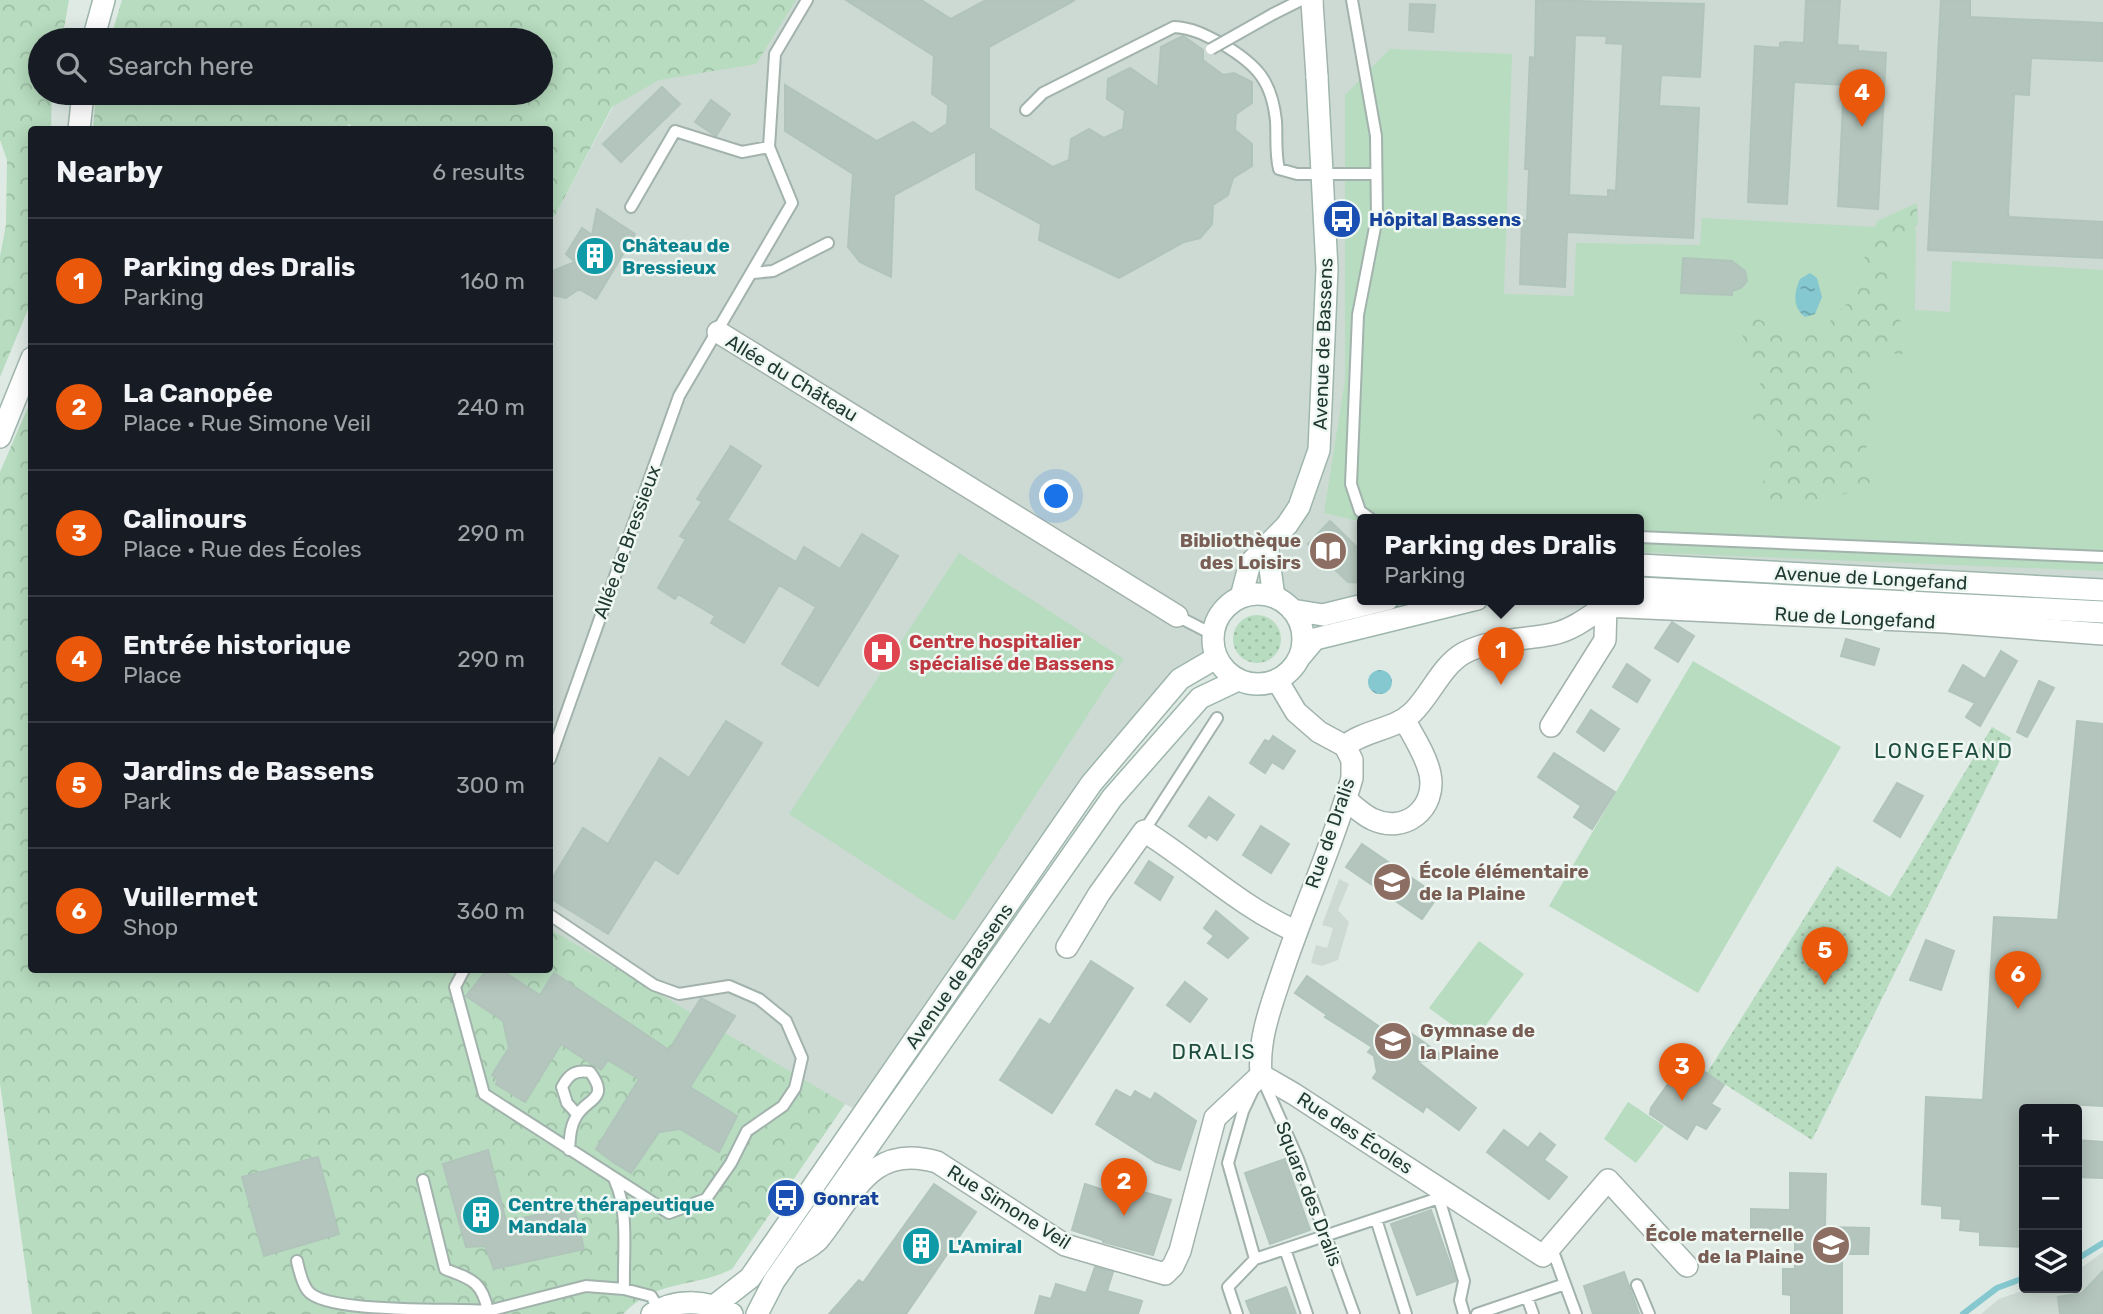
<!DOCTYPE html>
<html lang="en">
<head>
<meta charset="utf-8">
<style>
  body { margin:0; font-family:Rubik,sans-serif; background:#242831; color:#f1f3f6 }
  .controls { position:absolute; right:21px; bottom:21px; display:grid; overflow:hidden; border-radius:7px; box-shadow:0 4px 18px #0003 }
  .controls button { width:63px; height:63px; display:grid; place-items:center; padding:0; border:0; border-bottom:2px solid #363941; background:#171b24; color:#f1f3f6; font:35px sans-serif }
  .you { position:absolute; left:1057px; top:497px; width:24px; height:24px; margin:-18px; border:5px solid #fff; border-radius:50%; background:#1a73e8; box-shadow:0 0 0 10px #1a73e833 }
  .badge { display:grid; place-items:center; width:46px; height:46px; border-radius:50%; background:#ea580c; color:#fff; font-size:23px; font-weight:700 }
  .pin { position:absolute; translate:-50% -58px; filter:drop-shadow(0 2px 4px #0008) }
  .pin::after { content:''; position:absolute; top:37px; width:24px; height:21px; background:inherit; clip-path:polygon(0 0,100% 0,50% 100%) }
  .popup { position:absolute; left:1357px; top:514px; width:287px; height:91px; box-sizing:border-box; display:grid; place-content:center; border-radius:7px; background:#171b24; filter:drop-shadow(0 2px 5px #0005); font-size:23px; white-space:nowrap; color:#9ea1a6 }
  .popup b { font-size:26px; color:#f1f3f6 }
  .popup::after { content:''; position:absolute; left:50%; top:100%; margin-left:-14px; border:14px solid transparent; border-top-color:#171b24 }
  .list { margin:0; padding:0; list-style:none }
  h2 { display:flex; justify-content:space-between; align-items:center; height:91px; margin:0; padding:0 28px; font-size:30px }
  h2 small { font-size:23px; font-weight:400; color:#9ea1a6 }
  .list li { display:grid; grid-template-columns:46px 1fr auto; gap:21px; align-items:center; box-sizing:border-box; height:126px; padding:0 28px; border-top:2px solid #363941 }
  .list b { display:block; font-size:26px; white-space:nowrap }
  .list p { margin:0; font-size:23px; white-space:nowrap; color:#9ea1a6 }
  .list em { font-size:23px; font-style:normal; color:#9ea1a6 }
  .icon { flex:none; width:38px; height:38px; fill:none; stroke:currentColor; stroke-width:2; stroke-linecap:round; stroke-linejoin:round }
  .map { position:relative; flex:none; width:2103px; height:1314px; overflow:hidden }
  .search { position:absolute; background:#171b24; box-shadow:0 4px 18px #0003; left:28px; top:28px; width:525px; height:77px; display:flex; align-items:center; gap:18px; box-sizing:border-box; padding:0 24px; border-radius:38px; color:#9ea1a6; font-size:26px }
  .panel { position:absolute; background:#171b24; box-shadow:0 4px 18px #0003; left:28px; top:126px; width:525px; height:847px; border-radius:7px }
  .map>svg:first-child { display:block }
  .built { fill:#cddad3 }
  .green { fill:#b7dcbf }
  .forest { fill:url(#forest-crowns) }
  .garden { fill:url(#garden-dots) }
  .water { fill:url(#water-ripples) }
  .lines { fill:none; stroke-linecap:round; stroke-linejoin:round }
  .stream { stroke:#85c8d0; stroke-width:6 }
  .building { fill:#b4c5bd; stroke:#b1c4bb; stroke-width:2; fill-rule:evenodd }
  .lane-casing { stroke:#a2b2ac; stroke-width:14 }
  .street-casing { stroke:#a2b2ac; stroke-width:24 }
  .secondary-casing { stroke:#9eb6ac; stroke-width:24 }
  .lane { stroke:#fff; stroke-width:10 }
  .street { stroke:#fff; stroke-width:21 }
  .secondary { stroke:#fff; stroke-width:21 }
  .lane-bridge-casing { stroke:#a2b2ac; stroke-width:14; stroke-linecap:butt }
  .lane-bridge { stroke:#fff; stroke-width:10 }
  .labels { text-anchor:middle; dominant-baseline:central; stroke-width:5; stroke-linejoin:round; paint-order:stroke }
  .transit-label { font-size:19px; font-weight:bold; fill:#164399; stroke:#eff7f3; text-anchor:start }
  .culture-label { font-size:19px; font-weight:bold; fill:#0d838f; stroke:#eff7f3; text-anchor:start }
  .street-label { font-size:19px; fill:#203a32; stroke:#eff7f3 }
  .education-label { font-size:19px; font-weight:bold; fill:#785e54; stroke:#eff7f3; text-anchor:end }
  .health-label { font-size:19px; font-weight:bold; fill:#be3a42; stroke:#eff7f3; text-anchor:start }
  .neighbourhood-label { font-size:21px; letter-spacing:2px; fill:#1c4c3e; stroke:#eff7f3 }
</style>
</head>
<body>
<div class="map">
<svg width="2103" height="1314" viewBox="0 0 2103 1314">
  <defs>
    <pattern id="forest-crowns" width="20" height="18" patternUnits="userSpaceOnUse" patternTransform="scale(1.75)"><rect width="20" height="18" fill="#b7dcbf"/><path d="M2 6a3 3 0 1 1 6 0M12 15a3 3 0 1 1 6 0" fill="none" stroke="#9dbea5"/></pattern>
    <pattern id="garden-dots" width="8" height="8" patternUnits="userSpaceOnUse" patternTransform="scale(1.75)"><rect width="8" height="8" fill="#b7dcbf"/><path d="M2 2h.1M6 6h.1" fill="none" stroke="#9dbea5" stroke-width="1.8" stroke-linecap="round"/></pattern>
    <pattern id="water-ripples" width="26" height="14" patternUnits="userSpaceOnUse" patternTransform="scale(1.75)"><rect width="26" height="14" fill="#85c8d0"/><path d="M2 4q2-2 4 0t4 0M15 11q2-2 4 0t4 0" fill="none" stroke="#6ca3a9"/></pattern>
  </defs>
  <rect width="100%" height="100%" fill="#dfeae5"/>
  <path class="built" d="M670,0H2103V590L1639,565V519H1363V599L1292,610L1274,597L1259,594L1241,597L1228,605L1216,621L1212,634L1216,658L1180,679L860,1112L845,1104L732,1269L530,1314L550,970V225Z
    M1339,879L1349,884L1338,910L1349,922L1338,960L1322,966L1311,963L1316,945L1327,948L1333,928L1322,925Z
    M2103,1252V1314H1981L1999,1299L2031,1288H2077V1271Z"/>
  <path class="green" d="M1390,49L1512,54L1504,294L1574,296L1576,243L1700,245L1702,218L1916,229L1915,310L1950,312L1952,261L2103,270V571L1639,552V519H1363V522L1324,513L1345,380V95Z
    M959,553L1124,659L954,921L789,814Z
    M1693,661L1841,747L1698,993L1549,906Z
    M1479,941L1524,974L1474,1041L1429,1008Z
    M1628,1102L1664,1126L1636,1163L1604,1139Z"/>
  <path class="forest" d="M0,0H69L62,40H40V93H52L51,129L32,130L31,302L0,377V256L6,225L7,160L0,140Z
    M122,0H796L756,64L659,80L612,107L550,225V130H352L350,124L339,130L93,129L96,93H541V40H110Z
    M1917,203L1918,224L1889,258V302L1905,329L1902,357L1879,346L1872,368L1873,406L1864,440L1877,479L1859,489L1807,506L1758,500L1778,431L1749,417L1763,376L1739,329L1755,318L1784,330L1821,331L1850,300L1877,221Z
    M31,400L32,970H550V929L845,1104L732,1269C692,1289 658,1278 623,1314H32L0,1083V472Z"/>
  <path class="garden" d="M1233 639a24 24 0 1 1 48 0a24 24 0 1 1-48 0Z
    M1992,727L2011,738L1812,1140L1707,1073L1837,866L1890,897Z"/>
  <path class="water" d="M1810,273L1817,278L1822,297L1815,314L1805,317C1792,307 1794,292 1800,279Z
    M1368 682a12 12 0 1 1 24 0a12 12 0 1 1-24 0Z"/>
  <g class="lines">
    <path class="stream" d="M2077,1259L2103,1243
      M1963,1314L1997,1288L2024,1278"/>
  </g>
  <path class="building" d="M846,0H921L951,19L986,0H1075L989,47V128L1053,167L1069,160L1071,139L1089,129L1104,138L1123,129L1125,111L1107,99L1108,79L1130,68L1158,87L1161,47L1183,36L1203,50V60L1223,75L1234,73L1252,82V103L1236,114L1235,130L1252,144V166L1233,178L1228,195L1213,205L1212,224L1200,238L1184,242L1119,278L1039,240L1041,224L976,189V151L894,195L891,277L860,262L848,247L853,174L785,131V85L877,141L913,122L931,134L947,124L948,105L932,94L934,56Z
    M1536,0L1704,4L1700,77L1661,75L1659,106L1699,108L1693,238L1567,232L1565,287L1520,284L1522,220L1527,221L1529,169H1525L1530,57L1535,58ZM1575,35L1607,36L1606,43L1623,44L1616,191L1608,190V197L1569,195Z
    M1806,0H1840L1837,45L1858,46V51L1886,53L1878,209L1838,206L1844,85L1794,82L1787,204L1748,202L1755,46L1780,48V43L1784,42L1804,43Z
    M1941,0H1970V17L2103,23V61L2031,58L2029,95L2014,94L2008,213L2009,217L2103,222V258L1928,250Z
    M1410,4L1435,5L1433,32L1409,30Z
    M662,87L680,104L621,162L603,144Z
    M711,100L730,114L716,136L695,122Z
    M597,209L635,234L596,299L579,289L566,298L550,295V272L575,262L566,254L582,228L592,235Z
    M1683,258L1732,261L1745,271L1747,281L1741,288L1732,291V295L1681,293Z
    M731,446L761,466L727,520L796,562L804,547L840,569L862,534L898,556L818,686L782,664L816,607L779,585L744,643L711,623L715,616L678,594L675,599L658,588L686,539L680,536L702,502L697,499Z
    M1330,521L1363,553V583L1348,582L1308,544Z
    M1672,622L1694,636L1678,662L1655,648Z
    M1846,639L1879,649L1874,665L1841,656Z
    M2001,651L2017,661L1980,726L1966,717L1975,703L1949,691L1963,665L1985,679Z
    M1627,664L1650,680L1637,702L1613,687Z
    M2039,681L2054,688L2027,737L2017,732Z
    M1591,710L1619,729L1604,751L1577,732Z
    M726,721L762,743L678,874L655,859L608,934L550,898V882L583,828L608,844L660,758L689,778Z
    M2077,721L2103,724V1106L2044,1103V1109H2024V1247L1980,1245V1232L1960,1230L1961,1219L1942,1218V1206L1922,1204L1926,1097L1983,1100L1994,917L2058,920Z
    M1273,736L1295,751L1283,769L1272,762L1265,773L1250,763L1265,740L1269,742Z
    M1554,753L1615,792L1592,829L1574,817L1581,806L1538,777Z
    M1897,783L1923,796L1900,837L1874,821Z
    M1209,797L1234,815L1217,840L1208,834L1206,838L1189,826Z
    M1261,826L1289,844L1271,873L1243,855Z
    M1362,844L1438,896L1422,919L1346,867Z
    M1149,861L1173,877L1160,900L1135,883Z
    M1216,911L1248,938L1228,958L1208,943L1214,936L1204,928Z
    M1926,940L1954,951L1941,990L1910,980Z
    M1091,961L1133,988L1052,1113L1000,1080L1040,1019L1050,1025Z
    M487,970H501L540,995L554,973L669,1050L701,998L735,1016L690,1087L737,1116L719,1152L680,1129L659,1132L631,1173L613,1162L596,1149L639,1079L608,1060L601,1070L561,1044L525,1102L496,1084L498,1079L492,1075L509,1048L503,1021L466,996Z
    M1307,976L1384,1030L1387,1025L1396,1031L1405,1029L1446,1058L1418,1062L1476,1108L1459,1130L1426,1106L1423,1112L1373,1078L1377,1072L1374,1056L1368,1052L1372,1047L1325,1017L1327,1015L1295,993Z
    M1185,982L1207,999L1190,1022L1167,1005Z
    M1686,1059L1724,1085L1711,1104L1720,1109L1706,1129L1696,1124L1687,1139L1650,1114L1651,1108Z
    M1116,1090L1131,1098L1135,1091L1151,1100L1155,1093L1196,1121L1180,1170L1156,1162L1096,1124Z
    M1504,1130L1528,1148L1540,1133L1555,1145L1544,1160L1567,1177L1549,1199L1487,1152Z
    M2077,1140L2103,1142V1178L2077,1177Z
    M488,1150L506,1221L574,1208L584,1249L494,1269L485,1246L466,1247L443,1164Z
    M318,1157L339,1234L264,1256L242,1177Z
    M1285,1159L1310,1230L1270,1244L1245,1173Z
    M1790,1173L1826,1174L1825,1227L1869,1228L1868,1254H1842V1314H1791V1295L1783,1294V1269H1795V1237L1751,1236V1209L1790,1210Z
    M934,1184L976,1212L906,1314H829L859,1280L863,1283Z
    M1085,1184L1116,1194L1119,1185L1171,1200L1153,1255L1103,1242V1240L1072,1230Z
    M1431,1210L1456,1281L1417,1295L1391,1224Z
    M1095,1267L1113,1272L1107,1291L1142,1301L1138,1314H1035L1040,1296L1051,1299L1056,1284L1086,1293Z
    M2103,1271V1314H2060L2058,1297L2082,1293Z
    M1624,1272L1639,1314H1593L1584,1286Z
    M1286,1287L1296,1314H1251L1246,1301Z"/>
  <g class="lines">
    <defs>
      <path id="lane" d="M1352,0L1376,136L1377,217L1358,315L1351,484L1360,511L1371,519
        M1273,14L1301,0
        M1026,110L1043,93L1174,27C1194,28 1207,36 1224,45C1257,65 1272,81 1276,121C1277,138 1275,153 1279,169L1297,174H1375
        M631,207L675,131L742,152L769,147
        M753,273L773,271L828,243
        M1639,537L2103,557
        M1177,616L1212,634
        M550,759L679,396L792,203L769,147L775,54L807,0
        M1144,831L1217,718
        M464,970L455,987L484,1094L669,1213L706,1199L731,1163L747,1131L783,1106L795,1088L802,1058L786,1021L759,999L729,986L679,994L654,985L550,915
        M1262,1078L1298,1159L1354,1314
        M1253,1090L1243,1111L1228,1163L1255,1259
        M569,1150C570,1138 570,1127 576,1117C586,1098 611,1100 590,1072C575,1070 569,1074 562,1087L567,1103L577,1114
        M423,1180L445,1269C471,1279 482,1281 488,1311L586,1286L624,1289L651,1296L659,1309
        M615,1181C629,1211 623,1255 624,1289
        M1437,1192L1464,1281L1460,1300L1464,1314
        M1376,1219L1406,1314
        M1285,1249L1307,1314
        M297,1261C299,1270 302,1284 308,1291C326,1314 454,1308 488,1311
        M1565,1284L1576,1314
        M1637,1285L1649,1314
        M1527,1297L1533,1314
        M1237,1314L1228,1287L1255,1259L1439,1198
        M1477,1314L1565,1284L1551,1246"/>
      <path id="street" d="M1312,2L1317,77
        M718,332L1177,616
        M1277,680L1296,712L1319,732L1345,746L1352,760V778C1333,845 1303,909 1281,976C1270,1009 1258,1040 1261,1075L1294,1094L1543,1256L1608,1180L1687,1266
        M1551,726L1605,640L1606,606
        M1345,746C1364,730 1394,730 1412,713C1430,696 1442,665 1464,653C1490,639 1525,640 1553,634C1572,630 1589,617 1605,606L1945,622L2103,634
        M1346,800C1354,806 1363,815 1372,819C1405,835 1437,808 1430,774C1426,755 1413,736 1404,719
        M1067,947L1099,894L1144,831C1195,863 1241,907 1295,931
        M791,1258C800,1252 811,1247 818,1240C853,1198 869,1142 937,1162L1065,1245L1165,1274L1173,1266L1180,1251L1215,1118L1261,1075"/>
      <path id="secondary" d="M1312,0V2
        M93,40L104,0
        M79,130L83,93
        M0,437L32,358
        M1267,547L1274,597
        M1639,565L2103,590
        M1639,588L2103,612
        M1213 639a45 45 0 1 1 90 0a45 45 0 1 1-90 0Z
        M1241,597L1250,563L1287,525L1299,507L1319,450L1327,269L1317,77
        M1292,610L1323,615L1388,599
        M1299,658L1315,639L1477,599
        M714,1306L750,1278L1091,784L1180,679L1216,658
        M652,1314C676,1298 707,1300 732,1314
        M757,1314L774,1281L1112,798L1200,698L1238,680"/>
    </defs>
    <use href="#lane" class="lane-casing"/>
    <use href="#street" class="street-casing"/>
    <use href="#secondary" class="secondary-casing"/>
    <use href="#lane" class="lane"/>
    <use href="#street" class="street"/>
    <use href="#secondary" class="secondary"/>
    <defs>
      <path id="lane-bridge" d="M1211,49L1273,14"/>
    </defs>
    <use href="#lane-bridge" class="lane-bridge-casing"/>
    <use href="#lane-bridge" class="lane-bridge"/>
  </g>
  <defs>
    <symbol id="bus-disc" viewBox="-11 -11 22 22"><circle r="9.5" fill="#1a4fb4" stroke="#eff7f3"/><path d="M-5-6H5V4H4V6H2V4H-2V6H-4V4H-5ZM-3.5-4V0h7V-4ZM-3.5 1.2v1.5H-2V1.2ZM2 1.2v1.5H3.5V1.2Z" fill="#fff"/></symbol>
    <symbol id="building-disc" viewBox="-11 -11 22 22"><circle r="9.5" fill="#0f9aa8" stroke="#eff7f3"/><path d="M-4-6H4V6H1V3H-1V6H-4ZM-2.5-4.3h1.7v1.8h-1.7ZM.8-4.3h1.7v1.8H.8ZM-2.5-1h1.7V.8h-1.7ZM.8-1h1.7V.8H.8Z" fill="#fff"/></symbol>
    <symbol id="library-disc" viewBox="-11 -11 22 22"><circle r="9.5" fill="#8d6e63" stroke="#eff7f3"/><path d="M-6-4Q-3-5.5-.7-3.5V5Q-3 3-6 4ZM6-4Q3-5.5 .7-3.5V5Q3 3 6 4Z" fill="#fff"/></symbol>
    <symbol id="hospital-disc" viewBox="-11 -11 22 22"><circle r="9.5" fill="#e0444e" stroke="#eff7f3"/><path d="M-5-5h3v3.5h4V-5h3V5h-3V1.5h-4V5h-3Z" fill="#fff"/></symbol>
    <symbol id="school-disc" viewBox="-11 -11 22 22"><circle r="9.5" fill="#8d6e63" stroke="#eff7f3"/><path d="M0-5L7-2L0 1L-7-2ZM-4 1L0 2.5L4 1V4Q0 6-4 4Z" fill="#fff"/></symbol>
  </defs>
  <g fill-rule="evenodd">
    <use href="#bus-disc" x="1320" y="197" width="44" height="44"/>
    <use href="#building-disc" x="573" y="234" width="44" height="44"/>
    <use href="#library-disc" x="1306" y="529" width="44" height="44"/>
    <use href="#hospital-disc" x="860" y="630" width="44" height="44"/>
    <use href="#school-disc" x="1370" y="860" width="44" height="44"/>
    <use href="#school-disc" x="1371" y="1019" width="44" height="44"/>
    <use href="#bus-disc" x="764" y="1176" width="44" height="44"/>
    <use href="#building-disc" x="459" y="1193" width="44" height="44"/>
    <use href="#school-disc" x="1809" y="1223" width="44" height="44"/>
    <use href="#building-disc" x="899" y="1224" width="44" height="44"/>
  </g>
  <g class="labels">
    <g class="transit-label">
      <text x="1369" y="219">Hôpital Bassens</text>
      <text x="813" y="1198">Gonrat</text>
    </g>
    <g class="culture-label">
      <text x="622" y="245">Château de<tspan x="622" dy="22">Bressieux</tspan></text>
      <text x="508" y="1204">Centre thérapeutique<tspan x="508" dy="22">Mandala</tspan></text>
      <text x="948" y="1246">L'Amiral</text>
    </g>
    <g class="street-label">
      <text transform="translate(1323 344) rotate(-88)">Avenue de Bassens</text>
      <text transform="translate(792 378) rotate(31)">Allée du Château</text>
      <text transform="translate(627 542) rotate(-70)">Allée de Bressieux</text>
      <text transform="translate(1871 578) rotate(3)">Avenue de Longefand</text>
      <text transform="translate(1855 618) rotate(3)">Rue de Longefand</text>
      <text transform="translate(1330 833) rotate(-71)">Rue de Dralis</text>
      <text transform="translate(959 976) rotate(-55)">Avenue de Bassens</text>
      <text transform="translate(1355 1133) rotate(33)">Rue des Écoles</text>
      <text transform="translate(1309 1194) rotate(69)">Square des Dralis</text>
      <text transform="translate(1009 1207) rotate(32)">Rue Simone Veil</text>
    </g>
    <g class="education-label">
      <text x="1301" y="540">Bibliothèque<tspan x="1301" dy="22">des Loisirs</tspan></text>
      <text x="1419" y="871" text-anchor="start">École élémentaire<tspan x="1419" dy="22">de la Plaine</tspan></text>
      <text x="1420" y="1030" text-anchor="start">Gymnase de<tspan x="1420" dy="22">la Plaine</tspan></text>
      <text x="1804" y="1234">École maternelle<tspan x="1804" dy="22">de la Plaine</tspan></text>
    </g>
    <g class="health-label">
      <text x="909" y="641">Centre hospitalier<tspan x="909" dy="22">spécialisé de Bassens</tspan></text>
    </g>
    <g class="neighbourhood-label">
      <text x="1944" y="750">LONGEFAND</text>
      <text x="1214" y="1051">DRALIS</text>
    </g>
  </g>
</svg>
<div class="controls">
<button>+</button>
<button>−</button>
<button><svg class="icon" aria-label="layers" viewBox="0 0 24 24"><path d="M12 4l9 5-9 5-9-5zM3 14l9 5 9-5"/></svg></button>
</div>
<div class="you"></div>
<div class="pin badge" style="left:1501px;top:685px">1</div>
<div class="popup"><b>Parking des Dralis</b>Parking</div>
<div class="pin badge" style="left:1124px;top:1216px">2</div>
<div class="pin badge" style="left:1682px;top:1101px">3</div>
<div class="pin badge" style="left:1862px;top:127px">4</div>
<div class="pin badge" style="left:1825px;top:985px">5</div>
<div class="pin badge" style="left:2018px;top:1009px">6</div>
<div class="search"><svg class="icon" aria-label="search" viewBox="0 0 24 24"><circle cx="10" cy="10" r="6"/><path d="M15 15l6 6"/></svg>Search here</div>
<section class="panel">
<h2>Nearby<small>6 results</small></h2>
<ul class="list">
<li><span class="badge">1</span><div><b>Parking des Dralis</b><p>Parking</p></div><em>160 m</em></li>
<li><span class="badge">2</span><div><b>La Canopée</b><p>Place · Rue Simone Veil</p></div><em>240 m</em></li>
<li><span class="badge">3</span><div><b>Calinours</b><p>Place · Rue des Écoles</p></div><em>290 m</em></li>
<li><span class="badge">4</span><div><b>Entrée historique</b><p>Place</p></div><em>290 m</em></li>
<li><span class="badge">5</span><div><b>Jardins de Bassens</b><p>Park</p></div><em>300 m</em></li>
<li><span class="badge">6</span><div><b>Vuillermet</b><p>Shop</p></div><em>360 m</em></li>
</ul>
</section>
</div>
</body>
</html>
